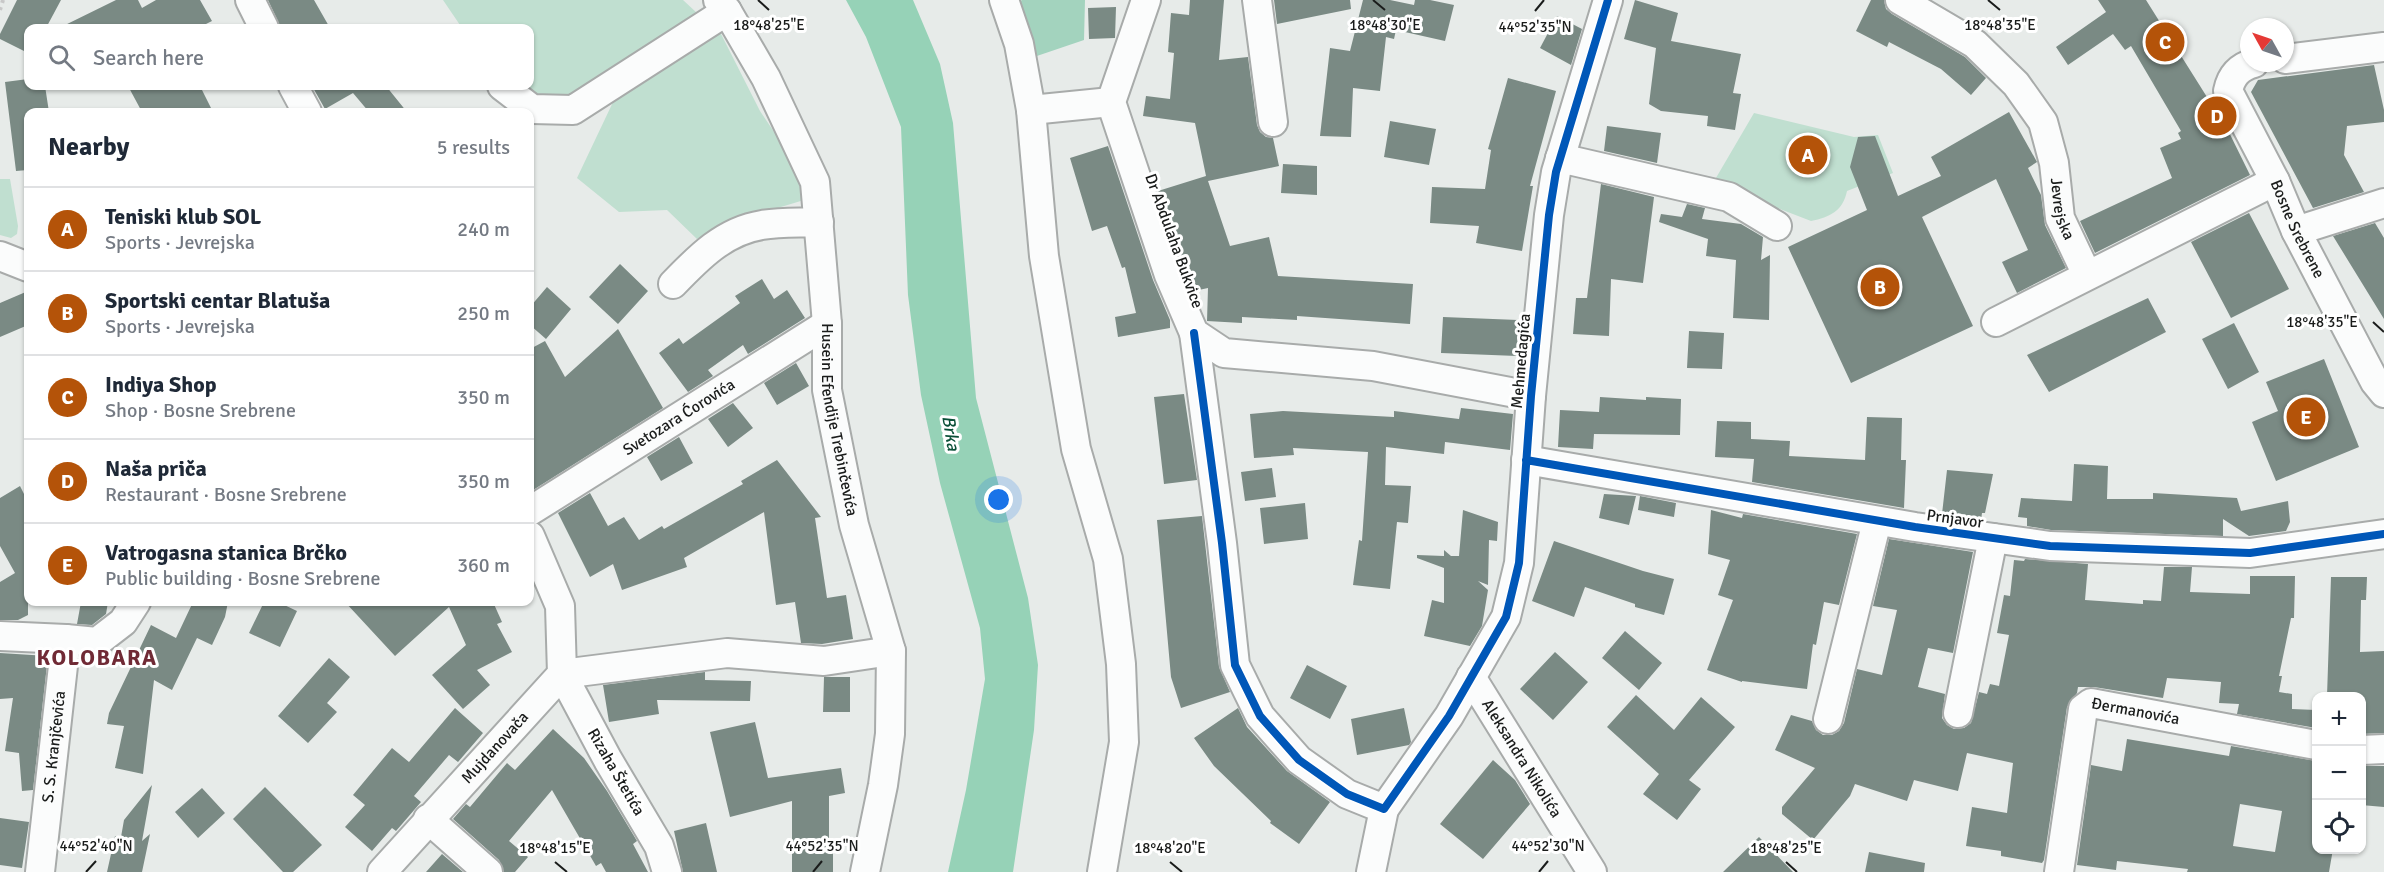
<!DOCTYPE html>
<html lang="en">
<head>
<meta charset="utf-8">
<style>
  body { margin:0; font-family:Signika,sans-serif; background:#f2f2f3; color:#1f2937 }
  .controls { position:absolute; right:18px; bottom:18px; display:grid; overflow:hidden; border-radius:12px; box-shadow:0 2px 4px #0004 }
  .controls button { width:54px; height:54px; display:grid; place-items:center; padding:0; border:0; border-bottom:2px solid #e0e1e3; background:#fff; color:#1f2937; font:30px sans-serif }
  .compass { position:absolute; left:2240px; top:18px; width:54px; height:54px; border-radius:50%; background:#fff; box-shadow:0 2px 4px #0004; rotate:310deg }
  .you { position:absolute; left:999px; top:500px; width:21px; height:21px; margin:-15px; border:4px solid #fff; border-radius:50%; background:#1a73e8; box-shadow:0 0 0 9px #1a73e833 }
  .badge { display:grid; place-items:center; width:39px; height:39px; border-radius:50%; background:#b45309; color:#fff; font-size:20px; font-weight:700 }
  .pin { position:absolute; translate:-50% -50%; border:3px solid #fff; box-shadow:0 2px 6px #0006 }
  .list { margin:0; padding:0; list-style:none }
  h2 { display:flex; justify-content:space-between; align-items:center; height:78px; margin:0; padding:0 24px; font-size:26px }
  h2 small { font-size:20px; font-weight:400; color:#747a83 }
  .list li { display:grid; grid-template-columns:39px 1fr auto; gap:18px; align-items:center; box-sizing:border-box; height:84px; padding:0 24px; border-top:2px solid #e0e1e3 }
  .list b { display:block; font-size:22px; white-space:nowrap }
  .list p { margin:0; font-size:20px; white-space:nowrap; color:#747a83 }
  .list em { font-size:20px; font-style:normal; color:#747a83 }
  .icon { flex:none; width:33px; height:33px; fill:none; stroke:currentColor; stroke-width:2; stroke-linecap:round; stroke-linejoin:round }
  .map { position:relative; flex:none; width:2384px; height:872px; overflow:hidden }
  .search { position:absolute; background:#fff; box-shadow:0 2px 4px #0004; left:24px; top:24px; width:510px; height:66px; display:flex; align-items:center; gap:15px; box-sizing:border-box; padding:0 21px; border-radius:12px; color:#747a83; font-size:22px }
  .panel { position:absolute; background:#fff; box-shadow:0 2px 4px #0004; left:24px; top:108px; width:510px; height:498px; border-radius:12px }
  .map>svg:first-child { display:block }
  .green { fill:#c0dfd0 }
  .forest { fill:#a3d3be }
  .water { fill:#96d2b7 }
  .building { fill:#7a8a84; fill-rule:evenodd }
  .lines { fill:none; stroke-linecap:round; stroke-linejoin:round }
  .minor-casing { stroke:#a8abaa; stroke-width:32 }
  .path { stroke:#c8c8c8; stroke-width:4; stroke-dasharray:3 4.5; stroke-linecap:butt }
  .minor { stroke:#fbfcfc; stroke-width:28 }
  .cycleway-casing { stroke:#fff; stroke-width:11 }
  .cycleway { stroke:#0057b8; stroke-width:8 }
  .ticks { fill:none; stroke:#1a1c1b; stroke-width:2 }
  .labels { text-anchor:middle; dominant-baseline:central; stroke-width:6; stroke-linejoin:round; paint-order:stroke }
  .street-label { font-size:16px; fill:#1a1c1b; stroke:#fff }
  .water-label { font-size:18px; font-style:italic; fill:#0a5038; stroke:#fff }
  .district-label { font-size:22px; font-weight:bold; letter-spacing:1.5px; fill:#702a35; stroke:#fff }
  .ticks-label { font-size:15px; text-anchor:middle; fill:#1a1c1b; stroke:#fff; stroke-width:6; stroke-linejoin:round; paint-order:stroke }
</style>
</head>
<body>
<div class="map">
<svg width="2384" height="872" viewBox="0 0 2384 872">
  <rect width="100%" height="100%" fill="#e7ebe9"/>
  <path class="green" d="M443,0H683L697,13L573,96L536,95L526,86H530V28H462Z
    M720,32L760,111L799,169L804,200L721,225L697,239L667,210L619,212L577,178L614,100Z
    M1754,113L1854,137L1878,135L1893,173L1847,191C1843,211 1830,217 1811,221L1713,183Z
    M0,179H10L18,226L17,234L11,238L0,235Z"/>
  <path class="forest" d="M1022,0H1085L1084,40L1031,58L1017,3Z"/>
  <path class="water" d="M846,0H913L940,64L953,123L976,398L1028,598L1038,665L1034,730L1013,872H948L966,790L985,679L980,628L940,483L921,395L908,295L901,127L866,37Z"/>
  <path class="building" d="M17,0H61L46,28H28V53L0,39V34Z
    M116,0H138L142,8L156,0H200L212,21L198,28H59Z
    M268,0H314L330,28H281Z
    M1190,0H1224L1219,60L1248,57L1257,125L1260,132L1266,137L1273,138L1279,166L1208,181L1230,246L1269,237L1278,276L1413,284L1410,324L1297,316V320L1242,317V323L1207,321L1208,288L1194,291L1158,191L1206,176L1195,123L1143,116L1146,96L1170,99L1174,53L1168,52L1171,13L1189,15Z
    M1274,0H1350L1351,9L1277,24Z
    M1363,0H1390L1414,5L1415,0H1430L1454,5L1445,41L1396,30L1394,39L1386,37L1380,91L1353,88L1351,137L1320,136L1330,48L1350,51Z
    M1635,0L1678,13L1671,41L1741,54L1733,93L1741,94L1735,130L1707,126L1708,116L1661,111L1649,104L1656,48L1624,39Z
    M1871,0H1884L1886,9L1892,14L1965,57L1986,78L1971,95L1941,69L1889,42L1887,47L1856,31Z
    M2098,0H2146L2217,113L2219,112L2250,175L2095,253L2080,221L2172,178L2160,148L2181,139L2178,133L2181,131L2131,46L2125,50L2113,34L2068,65L2056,47L2106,12Z
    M1116,7L1115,38L1089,39L1088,8Z
    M1557,16L1582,29L1571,65L1540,48Z
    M2374,65L2384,110V122L2347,126L2344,155L2364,192L2313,208L2251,92L2258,80Z
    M1508,78L1556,91L1530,186H1533L1522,251L1476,243L1479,226L1430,223L1432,187L1485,189L1491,150L1488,149Z
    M28,79V86H45L49,112H28V170L16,171L5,82Z
    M128,86H200L213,112H142Z
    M312,86H386L407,112H369L353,93L325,109Z
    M2009,112L2037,162L2028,168L2041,195L2045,225L2066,268L2017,293L2002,262L2028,250L1996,179L1922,217L1973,326L1851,383L1788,247L1867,210L1850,167L1858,137L1875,136L1898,196L1941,176L1931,157Z
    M1390,121L1436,129L1429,165L1384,157Z
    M1607,126L1661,133L1657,163L1604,151Z
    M1108,146L1153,280L1170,320V328L1118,337L1115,317L1136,313L1125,267L1122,268L1107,226L1092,231L1070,158Z
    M1283,164L1317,166V195L1281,193Z
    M1601,184L1654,197L1643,283L1611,279L1609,336L1573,334L1576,298H1587Z
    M1687,204L1705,208L1702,219L1741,224L1763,237L1761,260L1770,255L1769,320L1733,318L1736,260L1706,256L1708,239L1659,222L1661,214L1682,217Z
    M2249,213L2289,289L2231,318L2191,242Z
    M2375,223L2384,238V319L2333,236Z
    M620,264L648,291L618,324L589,297Z
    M762,279L774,299L787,290L805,318L748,354L743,345L708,370L713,376L688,392L659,353L679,338L683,344L740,303L735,296Z
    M547,287L571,309L546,339L530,325V307Z
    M28,291V325L0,337V303Z
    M2148,298L2166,332L2049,392L2027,355Z
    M1443,317L1518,320L1517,356L1441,353Z
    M2234,323L2259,372L2228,389L2202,339Z
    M618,329L663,408L530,492V349L545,341L565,377Z
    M1689,331L1724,333L1722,369L1687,368Z
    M2324,359L2359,447L2276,481L2252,422L2278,411L2266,382Z
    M796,363L809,386L777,405L764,383Z
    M1184,394L1197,480L1164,484L1154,397Z
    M1600,397L1646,400V397L1681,399L1680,435L1594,434L1593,449L1558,447L1560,410L1599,412Z
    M733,403L753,428L728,447L708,419Z
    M1461,408L1513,414L1510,450L1445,442L1444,454L1386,447L1385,485L1411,486L1408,523L1397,522L1390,589L1353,585L1359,540L1362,541L1368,452L1293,448L1294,455L1254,458L1250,414L1283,411L1394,417V411L1459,419Z
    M1867,417L1902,418L1901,460H1906L1904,508L1752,482L1754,459L1715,457L1717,421L1751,422V439L1790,441L1789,456L1865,460Z
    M679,437L693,463L661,481L647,457Z
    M777,460L821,517L815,518L827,598L846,595L853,639L822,644L801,643L795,602L776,605L764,512L684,558L687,567L622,590L613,564L590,577L558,513L590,493L608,526L624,517L639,540L662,526L664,529L743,484L741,481Z
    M2074,464L2108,466L2107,499H2153V493L2237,498L2241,511L2288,501L2290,522L2286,531L2249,536L2223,519V536L2051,530L2027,526V518L2018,517L2021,498L2072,501Z
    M1272,468L1276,497L1245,501L1241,472Z
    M1947,470L1993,474L1985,513H1982L1981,520L1942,514Z
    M20,486L28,502V615L18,620H0V582L15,573L0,546V498Z
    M1604,494L1636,496L1629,525L1599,518Z
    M1640,496L1676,503L1674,517L1638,510Z
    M1305,503L1308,539L1264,544L1260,508Z
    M1463,510L1498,522L1497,541L1489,540L1488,585L1478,581L1488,590L1482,626L1470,646L1424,636L1432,600L1444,603V568L1417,558V555L1444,556V550L1451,556H1459Z
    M1711,510L1742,518L1743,514L1857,534L1839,605L1824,602L1816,645L1813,644L1807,689L1742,681V682L1707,670L1733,600L1718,595L1730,560L1708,554Z
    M1202,516L1219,667L1230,692L1181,708L1171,677L1157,520Z
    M1889,539L1973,552L1953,653L1928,648L1918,687L1945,694L1942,718L1947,725L1954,729L1964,728L1971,723L1979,692L1987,694L1990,684L1999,686L2009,635L1997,633L2004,595L2010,596L2014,560L2024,561L2025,559L2088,564L2085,600L2143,604V600L2161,601L2164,567H2192L2190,592L2250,594V576H2295L2294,618H2291L2279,676H2282L2279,692L2292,694V709L2316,710V728L2237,714L2239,704L2219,703L2221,682L2167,678L2163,698L2094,687H2078L2077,693L2067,707L2044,860L2042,863L2001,856V851L1966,846L1972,807L2007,813L2013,763L1967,753L1958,791L1914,780L1907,801L1855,784L1850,796L1813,840L1782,814V807L1815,768L1775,750L1791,715L1812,721L1816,730L1823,735H1832L1839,731L1844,723L1857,669L1882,675L1897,610L1873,606Z
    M1554,541L1643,571L1674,579L1664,615L1635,607V604L1585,587L1574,617L1532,601Z
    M2331,577H2367L2366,600H2361L2360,652L2384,651V733L2361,734V696H2327Z
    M81,602H108L106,614L92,625L77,624Z
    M193,602H228L225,617L212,645L197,638L172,690L154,680L143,774L115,768L124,726L107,724L109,713L151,625L176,638Z
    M264,602H278L297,611L280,647L249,633Z
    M345,602H493L502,622L497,624L512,652L477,670L490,685L463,709L432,675L466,645L449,607L395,656Z
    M1625,631L1662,663L1639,690L1602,658Z
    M1555,652L1588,682L1553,720L1520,689Z
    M0,653L48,656L33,790L22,791L19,753L5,751L13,698L0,699Z
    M329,658L350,677L327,703L337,712L308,743L278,716Z
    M1307,665L1347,686L1330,719L1290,698Z
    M705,672V680L751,681L750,701L657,700L659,714L609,722L603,685Z
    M824,677H850V712H823Z
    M1636,695L1674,730L1701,697L1735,727L1689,780L1701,789L1677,820L1643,794L1659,774L1607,727Z
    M455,708L483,733L458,762L449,755L414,796L421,802L396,831L392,828L372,851L345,827L365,805L353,795L392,748L409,762Z
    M1238,708L1247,727L1287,771L1330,802L1299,844L1270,823L1271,821L1214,766L1194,738Z
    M1404,708L1411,742L1409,745L1357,755L1351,719Z
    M755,722L768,778L841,768L845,793L829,796V852H833V872H792V801L730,817L710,732Z
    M553,729L584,758L607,791L637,841L633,844L648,872H606L601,863L596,866L552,790L509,841L528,857L515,872H504L499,860L453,819L466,804L470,807L507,763L515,770Z
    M2127,739L2229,756L2231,746L2316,761V849H2333L2329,872H2187L2188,869L2117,861L2116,870L2077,865L2091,765L2122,771ZM2240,804L2282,811L2275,852L2233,846Z
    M1493,760L1515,780L1530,804L1483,859L1440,824Z
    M2361,766H2384V807L2361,805Z
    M152,785L142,841L150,834L142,872H107L115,836L121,837L124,820Z
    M265,787L322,845L293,872H283L233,819Z
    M202,788L225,813L198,838L175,812Z
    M0,818L29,822L22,868L0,865Z
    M706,823L717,872H683L674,831Z
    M1759,837L1793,872H1723Z
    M1869,852L1925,863L1924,872H1865Z
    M442,854L463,872H426Z"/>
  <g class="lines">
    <defs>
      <g id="minor">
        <path d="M250,0L264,28"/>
        <path id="s1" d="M718,0L727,11L766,78L815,182L827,324V390L854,525L891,651L890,734L883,785L865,872"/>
        <path d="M1004,0L1019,44L1031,110L1044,256L1076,449L1108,559L1121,664L1124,742L1102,872"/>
        <path d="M1146,0L1111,102L1169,275L1194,333L1224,353L1373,366L1531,396"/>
        <path d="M1257,0L1273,122"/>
        <path id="s2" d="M1900,0L1975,44L2016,84L2043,122L2054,163L2060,218L2087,275"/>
        <path d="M2285,59L2384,47"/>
        <path id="s3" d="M2254,63C2239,67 2231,76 2228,91L2275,181L2296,231L2375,382L2384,393"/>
        <path d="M293,86L307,112"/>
        <path d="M502,86L532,109L573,110L727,11"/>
        <path d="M1031,110L1111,102"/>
        <path d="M1560,158L1729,197L1777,226"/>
        <path d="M2296,231L2384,203"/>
        <path d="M0,256L28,267"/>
        <path d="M673,284C698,258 724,231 762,225C780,222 800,223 819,222"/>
        <path d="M1996,322L2275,181"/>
        <path d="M1194,333L1222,543L1235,665L1260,716L1299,760L1347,794L1384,809L1449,716L1506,617L1519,563L1531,396L1549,215L1556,172L1608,0"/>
        <path d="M1526,460L1915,527L2050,546L2250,553L2384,534"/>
        <path id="s4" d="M530,511L827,324"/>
        <path d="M0,636L66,639"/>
        <path id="s5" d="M1471,677L1592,872"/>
        <path d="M1958,713L1993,538"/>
        <path d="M1828,719L1877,521"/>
        <path d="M2362,750L2384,749"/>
        <path d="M428,819L488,872"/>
        <path id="s6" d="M40,872L66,639L97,642L123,622L136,602"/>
        <path id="s7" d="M382,872L562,674L560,606L530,536"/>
        <path d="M667,872L659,846L608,760L562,674L727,653L824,661L891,651"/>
        <path d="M1371,872L1384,809"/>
        <path id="s8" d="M2059,872L2083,709L2091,703L2316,745"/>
      </g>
    </defs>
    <use href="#minor" class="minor-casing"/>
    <path class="path" d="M0,10L3,0"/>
    <use href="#minor" class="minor"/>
    <defs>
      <path id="cycleway" d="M1194,333L1222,543L1235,665L1260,716L1299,760L1347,794L1384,809L1449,716L1506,617L1519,563L1531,396L1549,215L1556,172L1608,0
        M1526,460L1915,527L2050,546L2250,553L2384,534"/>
    </defs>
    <use href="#cycleway" class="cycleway-casing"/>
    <use href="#cycleway" class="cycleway"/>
  </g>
  <path class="ticks" d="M758,0L769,10M1373,0L1385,10M1988,0L2000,10M1535,11L1544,0M2373,322L2384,332M555,862L567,872M1170,862L1182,872M1786,862L1797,872M86,872L96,861M813,872L822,861M1539,872L1548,861"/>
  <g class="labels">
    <g class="street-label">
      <text stroke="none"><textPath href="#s2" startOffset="280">Jevrejska</textPath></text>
      <text stroke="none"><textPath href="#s3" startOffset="195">Bosne Srebrene</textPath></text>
      <text transform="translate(1174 241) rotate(70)">Dr Abdulaha Bukvice</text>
      <text transform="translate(1521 361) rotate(-85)">Mehmedagića</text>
      <text stroke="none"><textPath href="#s4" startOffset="176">Svetozara Ćorovića</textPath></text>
      <text stroke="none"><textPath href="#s1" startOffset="446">Husein Efendije Trebinčevića</textPath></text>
      <text transform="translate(1955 519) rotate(8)">Prnjavor</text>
      <text stroke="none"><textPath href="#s8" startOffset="220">Đermanovića</textPath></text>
      <text stroke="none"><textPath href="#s6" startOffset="126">S. S. Kranjčevića</textPath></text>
      <text stroke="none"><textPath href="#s7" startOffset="168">Mujdanovača</textPath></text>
      <text stroke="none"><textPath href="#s5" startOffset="96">Aleksandra Nikolića</textPath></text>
      <text transform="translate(616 772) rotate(60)">Rizaha Štetića</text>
    </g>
    <g class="water-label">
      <text transform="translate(951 433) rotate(81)">Brka</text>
    </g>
    <g class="district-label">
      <text x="97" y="657">KOLOBARA</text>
    </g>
  </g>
  <g class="ticks-label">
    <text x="1385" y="30">18°48'30"E</text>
    <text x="2000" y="30">18°48'35"E</text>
    <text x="769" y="30">18°48'25"E</text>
    <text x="1535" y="32">44°52'35"N</text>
    <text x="2322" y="327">18°48'35"E</text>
    <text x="96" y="851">44°52'40"N</text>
    <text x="822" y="851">44°52'35"N</text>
    <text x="1548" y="851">44°52'30"N</text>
    <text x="555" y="853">18°48'15"E</text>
    <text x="1170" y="853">18°48'20"E</text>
    <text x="1786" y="853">18°48'25"E</text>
  </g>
</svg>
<div class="controls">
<button>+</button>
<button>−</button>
<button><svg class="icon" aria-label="locate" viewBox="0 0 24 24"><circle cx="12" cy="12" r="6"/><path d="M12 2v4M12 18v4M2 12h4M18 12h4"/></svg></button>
</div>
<svg class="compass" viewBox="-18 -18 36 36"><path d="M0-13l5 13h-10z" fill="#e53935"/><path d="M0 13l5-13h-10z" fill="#747a83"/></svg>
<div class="you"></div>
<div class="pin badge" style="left:1808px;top:155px">A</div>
<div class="pin badge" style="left:1880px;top:287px">B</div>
<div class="pin badge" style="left:2165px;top:42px">C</div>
<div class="pin badge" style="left:2217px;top:116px">D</div>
<div class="pin badge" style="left:2306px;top:417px">E</div>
<div class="search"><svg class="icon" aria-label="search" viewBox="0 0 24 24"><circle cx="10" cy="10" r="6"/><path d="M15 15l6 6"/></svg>Search here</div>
<section class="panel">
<h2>Nearby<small>5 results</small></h2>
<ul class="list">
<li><span class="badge">A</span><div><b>Teniski klub SOL</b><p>Sports · Jevrejska</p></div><em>240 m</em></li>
<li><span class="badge">B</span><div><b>Sportski centar Blatuša</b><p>Sports · Jevrejska</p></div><em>250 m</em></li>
<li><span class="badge">C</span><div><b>Indiya Shop</b><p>Shop · Bosne Srebrene</p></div><em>350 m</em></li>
<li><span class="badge">D</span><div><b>Naša priča</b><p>Restaurant · Bosne Srebrene</p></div><em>350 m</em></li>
<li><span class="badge">E</span><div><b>Vatrogasna stanica Brčko</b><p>Public building · Bosne Srebrene</p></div><em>360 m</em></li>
</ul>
</section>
</div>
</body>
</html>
